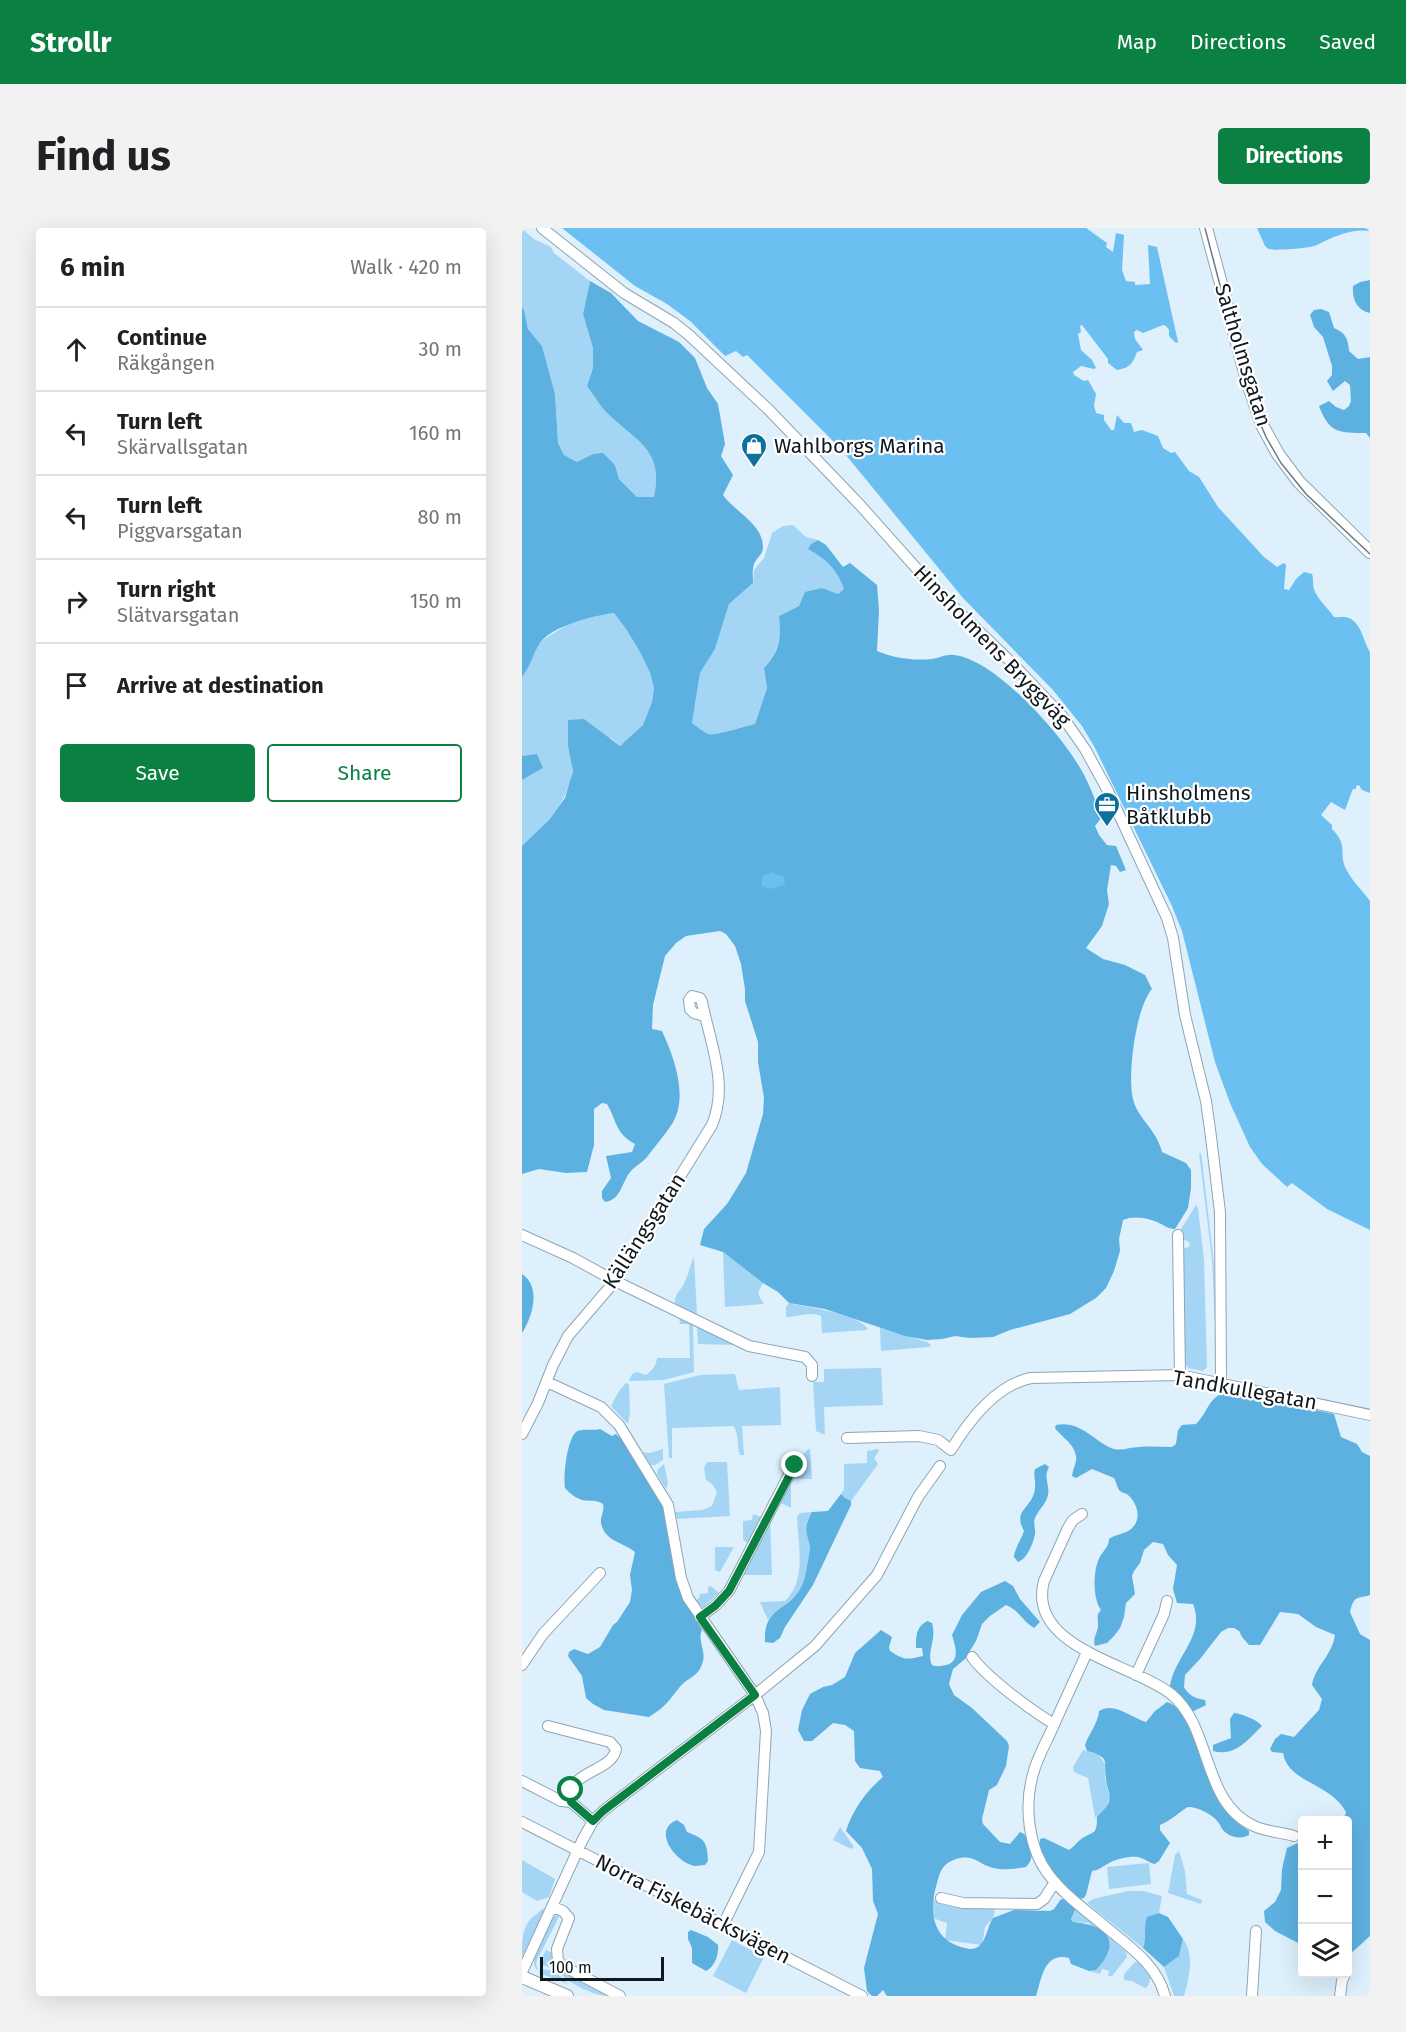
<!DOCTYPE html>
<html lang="en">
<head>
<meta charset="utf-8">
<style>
  body { margin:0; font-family:"Fira Sans",sans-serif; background:#f2f2f2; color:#202124 }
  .controls { position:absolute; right:18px; bottom:18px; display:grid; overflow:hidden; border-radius:6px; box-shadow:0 6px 24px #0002 }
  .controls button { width:54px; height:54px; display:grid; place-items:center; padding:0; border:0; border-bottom:2px solid #e0e0e0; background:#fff; color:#202124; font:30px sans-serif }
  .scale { position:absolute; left:18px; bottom:15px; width:124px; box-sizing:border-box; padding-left:6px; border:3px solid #0f181d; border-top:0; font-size:16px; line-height:21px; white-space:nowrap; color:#0f181d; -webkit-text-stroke:4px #fff; paint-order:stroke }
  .stop { position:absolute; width:18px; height:18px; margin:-14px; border:4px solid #0b8043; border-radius:50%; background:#fff }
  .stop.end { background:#0b8043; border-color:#fff; box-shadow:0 2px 6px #0008 }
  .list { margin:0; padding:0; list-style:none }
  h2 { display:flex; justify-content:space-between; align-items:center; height:78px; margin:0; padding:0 24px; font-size:26px }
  h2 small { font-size:20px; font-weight:400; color:#757577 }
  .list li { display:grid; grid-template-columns:39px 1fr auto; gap:18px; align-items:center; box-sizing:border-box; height:84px; padding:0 24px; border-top:2px solid #e0e0e0 }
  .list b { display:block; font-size:22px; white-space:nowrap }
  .list p { margin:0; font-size:20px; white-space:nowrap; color:#757577 }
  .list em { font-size:20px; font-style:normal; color:#757577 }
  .actions { display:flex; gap:12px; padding:18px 24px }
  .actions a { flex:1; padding:14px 0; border:2px solid #0b8043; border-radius:6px; text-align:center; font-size:21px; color:#0b8043 }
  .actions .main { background:#0b8043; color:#fff }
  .icon { flex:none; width:33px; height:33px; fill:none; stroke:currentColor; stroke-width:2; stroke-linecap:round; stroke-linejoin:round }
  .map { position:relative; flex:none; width:848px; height:1768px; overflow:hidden; border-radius:6px }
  header { display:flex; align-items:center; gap:36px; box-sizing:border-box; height:84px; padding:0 30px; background:#0b8043; color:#fff }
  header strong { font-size:28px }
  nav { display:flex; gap:33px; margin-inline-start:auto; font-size:21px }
  .intro { display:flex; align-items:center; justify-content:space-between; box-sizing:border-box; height:144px; padding:0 36px }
  h1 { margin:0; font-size:42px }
  .button { padding:15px 27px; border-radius:6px; background:#0b8043; color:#fff; font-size:21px; font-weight:700 }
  main { display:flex; gap:36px; padding:0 36px }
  aside { flex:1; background:#fff; border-radius:6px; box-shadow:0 6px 24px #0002 }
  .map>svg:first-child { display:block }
  .green { fill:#a5d5f4 }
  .forest { fill:#5cb1e1 }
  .water { fill:#6bbff1 }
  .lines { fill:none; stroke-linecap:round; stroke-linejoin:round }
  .minor-casing { stroke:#8fa5b3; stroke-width:12 }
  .tertiary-casing { stroke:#8fa5b3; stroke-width:14 }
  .minor { stroke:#fff; stroke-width:10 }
  .tertiary { stroke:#fff; stroke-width:12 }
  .tram { stroke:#6d7a83; stroke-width:1.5 }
  .route { stroke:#0b8043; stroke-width:8 }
  .labels { text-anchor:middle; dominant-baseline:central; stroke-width:4.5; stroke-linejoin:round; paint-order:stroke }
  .street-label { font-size:21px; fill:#0f181d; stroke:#fff }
  .poi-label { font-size:21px; fill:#0f181d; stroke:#fff; text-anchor:start }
</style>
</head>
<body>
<header>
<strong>Strollr</strong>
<nav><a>Map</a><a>Directions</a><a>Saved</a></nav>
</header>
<div class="intro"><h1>Find us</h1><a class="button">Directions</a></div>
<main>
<aside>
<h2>6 min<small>Walk · 420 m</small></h2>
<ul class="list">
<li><svg class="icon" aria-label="ahead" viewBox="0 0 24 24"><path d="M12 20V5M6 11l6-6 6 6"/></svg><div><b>Continue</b><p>Räkgången</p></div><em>30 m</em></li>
<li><svg class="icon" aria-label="left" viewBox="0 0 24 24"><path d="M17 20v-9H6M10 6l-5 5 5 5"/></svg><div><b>Turn left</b><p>Skärvallsgatan</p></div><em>160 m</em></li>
<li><svg class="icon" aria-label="left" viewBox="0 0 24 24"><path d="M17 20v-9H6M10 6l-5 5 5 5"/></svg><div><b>Turn left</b><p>Piggvarsgatan</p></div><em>80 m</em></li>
<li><svg class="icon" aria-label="right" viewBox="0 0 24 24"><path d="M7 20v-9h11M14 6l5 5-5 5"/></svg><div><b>Turn right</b><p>Slätvarsgatan</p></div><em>150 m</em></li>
<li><svg class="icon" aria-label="arrive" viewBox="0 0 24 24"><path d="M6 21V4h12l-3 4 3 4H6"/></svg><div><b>Arrive at destination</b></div></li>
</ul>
<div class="actions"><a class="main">Save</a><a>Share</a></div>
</aside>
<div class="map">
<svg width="848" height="1768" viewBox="0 0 848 1768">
  <rect width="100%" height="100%" fill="#ddf0fc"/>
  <path class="green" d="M0,1L12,11L29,19L32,25L68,53L61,86L71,120V140L65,158C71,167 77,177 85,185C116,214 142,221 132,270L115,269L97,251L93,237L71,226L55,234L42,227L36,215L33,166L20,118L6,101L2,82L0,79Z
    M271,297L284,309L296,312L289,316L287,321C304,332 315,341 322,361L316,366L300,360L277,378L257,388C259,411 257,423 242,440L245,460L233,496C224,498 191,508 186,506C180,504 175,498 170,495L178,445L193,421L207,376L231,355L232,342L242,330L250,305L261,298Z
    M92,385L104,401L118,424L128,445L132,460L130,474L121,498L98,518L89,510L46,518C48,526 52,537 50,545C45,576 22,599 0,618V552L21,540L15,527L0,528V449L19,413L47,396L77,387Z
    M677,925H679L680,932L692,1036L695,1139L690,1031Z
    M674,977L676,980L682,1032L685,1139L681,1143L666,1140L663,1135L661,1021L668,1018L667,1014L659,1010V1001Z
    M201,1024L241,1055C235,1067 235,1065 242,1076L203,1079Z
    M172,1029L175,1087L153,1076C152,1064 160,1063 163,1053C167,1045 168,1037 172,1029Z
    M267,1075C284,1079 339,1086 346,1102L300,1105L299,1088C286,1083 277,1089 264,1089V1079Z
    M157,1088L171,1094L172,1144L142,1152L107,1153L110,1146L115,1144L124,1147C131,1142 134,1138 135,1130H168L167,1096H158Z
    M175,1098L213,1117L176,1116Z
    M358,1100L405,1114L409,1117L407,1119L359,1123Z
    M359,1140L361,1177L302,1179L303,1207L294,1203L291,1154H302V1141Z
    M213,1146L217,1162L258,1159L259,1197L220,1198L222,1227H218C214,1217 218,1206 211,1198L150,1200V1230H147L142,1156L178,1147Z
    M104,1155L107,1156L108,1185L106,1196L89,1178L97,1163Z
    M288,1220L290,1251H269V1280L255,1273C264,1256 272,1231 288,1220Z
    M141,1221V1232L133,1237H129L121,1224L128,1225Z
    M356,1221L357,1223L352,1230L356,1236L329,1273L323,1270L319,1266L322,1261V1236L345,1235V1223Z
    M185,1234H205L208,1288L155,1291L153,1284L180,1282L190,1278L195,1264L190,1256L184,1252L182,1240Z
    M142,1236L146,1255L144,1261L135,1246L136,1241Z
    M290,1284C280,1301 284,1301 288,1319C288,1322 283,1352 281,1356C274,1373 257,1378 246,1392L238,1374L263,1373C285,1352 276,1316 275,1289L278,1285Z
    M231,1286L239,1289L226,1315L221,1312V1293L230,1292Z
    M248,1288L250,1347H216Z
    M193,1319H212L198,1344L193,1342Z
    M189,1358L197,1365L181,1379L173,1373L177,1370L178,1366L186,1365V1359Z
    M561,1522L577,1527L585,1539L583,1551L588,1569L583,1581L575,1589H573L566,1550L552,1544L551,1539Z
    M318,1599L332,1619L329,1621L311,1612Z
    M657,1623L663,1643L665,1666L680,1672L679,1676L646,1665L653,1627Z
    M0,1632L33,1651L27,1669L15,1673L0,1664Z
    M627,1635L629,1656L587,1661L585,1639Z
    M606,1663H621L640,1668L637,1685L625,1689C621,1699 625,1709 621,1720L565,1675L571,1671Z
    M410,1670C418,1681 456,1681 470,1680L473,1683L471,1690L463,1699L460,1717L423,1712L425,1695L411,1690Z
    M24,1680L1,1727L0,1728C0,1712 0,1698 12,1688C17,1685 17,1682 24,1680Z
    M554,1680L604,1724L605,1729L590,1748H586L587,1743L580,1741L578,1746L567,1743L574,1742L587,1724L567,1695L551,1694L549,1691Z
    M39,1685L15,1732L14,1737L16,1741L15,1742L12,1737V1728L31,1689Z
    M661,1711C673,1727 667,1750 662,1768H652L642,1739L657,1728Z
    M210,1712L242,1729L224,1765L191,1748Z
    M24,1722L30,1725L32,1740L19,1737L18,1734Z
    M613,1734L620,1735L629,1749L626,1758L623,1760L610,1753L602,1752V1746Z
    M18,1741L33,1743L46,1756L17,1745Z
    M36,1741L38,1742L85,1768C73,1768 40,1753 36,1741Z"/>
  <path class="forest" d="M848,52V85C834,82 830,70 831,58L838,54Z
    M68,53L89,65L116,93L157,114L173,130L185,160L196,176L203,216L199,228L211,247L201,267C213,284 241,296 241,319C241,327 234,330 232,336C230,341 231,350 231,355L207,376L193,421L178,445L170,495C175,498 181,504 186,506C192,508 224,498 233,496L245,460L242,440C258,423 259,411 257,388L277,378L283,364L300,360L316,366L322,361C315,341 304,331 286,321L289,316L296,312L304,317L321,339L328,335L355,357L357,382L355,423C372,430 391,433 410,431C417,430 425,426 432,427C472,431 535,502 555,535C566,551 573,572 580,589L573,598L577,607L585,617L594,618L604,642L598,644L594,638L589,637L585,662L587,676L580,698L564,720L581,731L603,737L623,747L630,761C614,779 605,847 611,871C614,886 628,897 635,911C637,915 639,920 640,924L664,935L669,942V960L666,980L653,1001C646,1001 642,997 635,994C625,990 612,987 601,992L597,1011L598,1023L592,1043L584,1060L574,1070L548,1086L488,1102L471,1109L448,1110L433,1108L420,1111L405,1112L383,1108L303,1081L267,1075L256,1064L241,1055L201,1024L178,1017L182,1001L205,976L224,945L241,886L242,870L236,834V814L223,773V761L219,736L213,718L204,706L198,703L164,708L154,715L143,728L131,777L130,801L140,803C152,829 167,869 150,896C143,907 133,918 125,929C120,935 113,938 108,944C100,954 99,972 83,974L80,970V963L89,950L84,928L110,924L113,916C93,905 95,893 85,876L80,875L72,881V917L65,944L44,945L17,941L0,946V618L27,592L43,570L51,543L46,518V492L62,491L98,518L121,497L130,474L132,460L128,445L118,424L104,401L92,385C73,387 28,399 18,415C11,426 8,439 0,449V79L2,82L6,101L20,118L33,166L36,215L42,227L55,234L71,226L81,225L93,237L97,251L115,269H132C142,221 115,214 85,185C77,177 71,166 65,158L71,140V120L61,86Z
    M799,81L807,84L812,100C824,105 826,111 827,123L836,131L848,129V210L844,205C817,205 807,205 797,178L807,173L814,179L822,182L827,178L829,173L828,157L823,153L811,163L805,153L810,147V138L801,109L792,99L788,87L792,82Z
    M15,526L21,540L0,552V528Z
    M0,1046C20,1059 10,1090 0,1105Z
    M707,1163L812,1186L819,1209L835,1216L840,1224L848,1228V1367C835,1371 832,1367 828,1384L838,1406L848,1412V1708L826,1728V1592H822L824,1584C809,1557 776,1556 764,1534C762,1531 762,1528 761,1525L750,1524L748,1521L753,1511L759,1506L772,1509L797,1482L800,1471L790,1457C793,1438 810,1428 813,1407L794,1399L776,1386L758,1384L738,1417H727L720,1409L717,1403L712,1400H706L699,1404L678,1431L663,1447L662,1459C667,1468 673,1470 683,1472L684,1477L672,1483L668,1482L650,1463L648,1458C652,1429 684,1408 671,1376L655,1375L651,1361L655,1337L646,1327L641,1316L631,1314L622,1322L618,1335L612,1343L610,1348L613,1366L604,1375L602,1389L598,1400L592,1408L585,1415L573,1418C570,1409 577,1404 576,1395C576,1392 575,1389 576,1386L579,1382C571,1371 571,1346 576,1333C579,1324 587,1320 587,1311C594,1306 603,1306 609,1301C620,1292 616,1276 606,1267C604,1265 600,1265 598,1263C595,1260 594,1253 592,1250L570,1241L554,1250L550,1248C551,1241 555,1234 554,1228C552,1215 539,1209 533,1200L534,1197C557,1192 570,1211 589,1220C599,1224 607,1219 617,1219C628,1218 639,1219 650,1219L654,1216L656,1202L660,1197L674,1196C688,1182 685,1169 707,1163Z
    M78,1201L90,1208L94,1206L103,1215L142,1278L158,1363L180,1402C175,1413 184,1422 181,1433C176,1451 166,1448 157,1460C145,1475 144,1478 127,1489L82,1482L71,1476L64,1470L60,1448L46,1428L47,1424L52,1421L66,1426L78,1419L91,1397L95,1394L108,1374L110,1362L108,1347L113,1324C101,1314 83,1314 79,1295C78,1289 83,1283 81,1276C73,1271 68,1274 60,1272C54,1270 47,1265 43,1260C41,1248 45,1212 54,1204C59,1200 71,1203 78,1201Z
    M523,1236L527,1239C521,1250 528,1256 526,1267C524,1276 518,1280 514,1288C510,1294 514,1300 513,1306C511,1316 505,1331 496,1334L492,1329C492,1322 499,1312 502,1303C490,1281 511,1281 513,1260C514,1253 511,1248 513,1241Z
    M319,1266L323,1270L329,1273V1277L291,1357L263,1399L258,1410L251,1415L243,1414C241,1376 270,1384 281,1355C283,1352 288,1322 288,1319C284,1301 281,1301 290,1284L306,1283Z
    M483,1353L491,1358L498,1371L518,1394L512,1400C500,1393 497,1382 484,1377L468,1388L460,1396L454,1413L443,1431L431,1441L427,1456L432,1467L450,1480L485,1513L487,1518L484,1538L475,1557L467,1562L460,1591L461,1596L478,1614L488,1616L498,1604L502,1606C510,1616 514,1629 504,1639C492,1641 480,1643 468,1639C454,1634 451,1626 434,1631C421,1635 418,1643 415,1655C407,1681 409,1710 439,1719C445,1721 451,1722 456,1719C465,1712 465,1699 471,1690L492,1682L528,1683L532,1681L539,1671L545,1672L554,1680L549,1691L551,1694C585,1697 601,1714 574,1742L567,1743L549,1736L547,1730C522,1724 520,1750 514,1768H365L361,1762L355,1768H350L345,1763L342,1740L356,1686L351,1673L350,1641L340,1620L324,1603C330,1583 345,1562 361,1549L358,1543L338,1540L333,1533L332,1503L323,1497L311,1495L290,1513H282L276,1502L280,1482L288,1466L301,1459L310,1457L323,1449L333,1425L359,1402L370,1409L367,1419L368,1423C382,1432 384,1432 401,1428L400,1420H394C394,1408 394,1399 405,1393L410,1395C415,1413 404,1424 410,1437C416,1439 418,1438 424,1437C439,1433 433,1418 430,1407L440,1387L459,1364Z
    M645,1474C668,1480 680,1539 691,1560C700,1577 711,1592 727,1603V1607C719,1612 707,1609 701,1602C699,1600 698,1596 696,1594C692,1587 674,1578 666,1579C664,1579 647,1594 638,1597V1602L648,1615L637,1633L633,1636C627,1635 622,1630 616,1629C608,1628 594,1631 587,1635C581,1638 578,1642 570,1643L564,1667L562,1670L558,1671C544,1660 515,1630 518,1611L522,1610L547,1622C552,1619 554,1615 558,1612C571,1602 575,1609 575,1589C582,1581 590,1576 587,1564C586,1560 584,1555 584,1550C583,1530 586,1529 565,1523L563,1517C567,1505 576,1496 577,1483C592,1473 610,1490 624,1494L633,1483Z
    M712,1485C720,1486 736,1492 740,1498C725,1512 714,1529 691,1523V1517L709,1510L708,1491Z
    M155,1592L162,1597L165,1604C183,1611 185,1613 186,1633L183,1637C182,1637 174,1638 173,1638C154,1635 129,1602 155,1592Z
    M778,1614H780V1717L753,1703L743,1694L742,1683L753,1674L759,1662L760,1641L765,1620Z
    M637,1685L646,1689L661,1711L657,1728L642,1739L621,1720C625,1709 621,1699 625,1689Z
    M169,1702L186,1709L196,1717C197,1726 193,1739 184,1743L170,1735V1720L166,1711V1704Z"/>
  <path class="water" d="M40,0H564L585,15L584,19L591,24L594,5L602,7L600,42L604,53L613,54V57L628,56L626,17L635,19L656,114L654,115L647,108V102L644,98L641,97L621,105L615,102L612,104L613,111L621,122L615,124C611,135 608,140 595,142L586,135V131L560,97L558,98L559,104L556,106L559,122L570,132L574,140L572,141L559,138L551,144L552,147L562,153L566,152L574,166L572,178L574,185L582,187V192L589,202H592L595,187L602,195H609L612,204L620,202L636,208L641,220L649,225L653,224L667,243L677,249L696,279L742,329L755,339L762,335L764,337L762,361L767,362L774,351L782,344L790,346C792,352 790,355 792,361C795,371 806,380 812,389C817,390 822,388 827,390C840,396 841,413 848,424V565L840,562L837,557L834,558V561H831C828,567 826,575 823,582L809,574L799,587L810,597V601C827,618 816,624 824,641C830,653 840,662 848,673V1002L805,981L770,955L765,959L740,936L728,919L708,875L693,834L660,703L650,678L573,520L560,498L530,461L441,370L319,221L225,127L221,129L214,123L203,128L168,93L145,76L113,58Z
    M735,0H848V3C831,0 809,9 795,17C791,20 753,23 747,21C746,21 745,19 743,18Z
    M249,644L262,649L263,656C255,660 246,664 239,656L241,648Z"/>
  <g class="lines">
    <defs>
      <path id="minor" d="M20,0L102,65L152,95L167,107L247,182L338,277L411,359L489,434L540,488L563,521L586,563L645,690L651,710L663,787L684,873L689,909L698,984L699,1154
        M0,1007L51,1030L93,1053L227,1118L283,1129L290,1137V1148
        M656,1007L658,1147
        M25,1154L79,1179L97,1197L146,1277L159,1350L166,1370L233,1467L241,1485L244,1503L237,1624L201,1697
        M0,1206L16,1175L31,1137L46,1108L93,1053L190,897C207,856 188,815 180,774L178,770L170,768L167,772L168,781L172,785L182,788
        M325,1210L397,1208L416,1212L429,1222C446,1194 474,1157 509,1150L658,1147L848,1187
        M560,1286L551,1292L546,1300L522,1353C504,1420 612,1436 649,1466C691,1500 679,1574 732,1598C745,1604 759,1604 772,1608
        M178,1389L193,1378L207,1363L272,1237
        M565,1424C554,1449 542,1474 531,1499C524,1515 515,1530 511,1546C502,1578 506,1620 527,1647C543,1668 565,1683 585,1700C608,1719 635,1737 643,1768
        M450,1429C465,1450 509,1482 532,1496
        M0,1437L21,1406L78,1345
        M614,1447L642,1386L645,1373
        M26,1498L88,1514L94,1521C90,1545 43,1542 49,1574L71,1593
        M0,1553L39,1573L49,1574
        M0,1594L340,1768
        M419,1670L441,1675L515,1676L522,1671L533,1654
        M31,1679L41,1683L47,1690L35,1721L36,1733L43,1739L98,1768
        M0,1744L60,1613L71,1593L81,1583L233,1467L293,1418L355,1347L396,1269L418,1238
        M730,1768L734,1703
        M818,1768L820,1753L823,1746"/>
      <path id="tertiary" d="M684,0L725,152L740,197L756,226L777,254L848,324
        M0,1749L45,1768"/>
    </defs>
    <use href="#minor" class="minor-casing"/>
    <use href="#tertiary" class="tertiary-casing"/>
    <use href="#minor" class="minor"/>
    <use href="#tertiary" class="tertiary"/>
    <path class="tram" d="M683,0L728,172L744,209L759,235L784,266L848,326"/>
  </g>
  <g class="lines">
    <path class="route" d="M49,1562V1574L71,1593L81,1583L233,1467L178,1389L193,1378L207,1363L273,1237"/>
  </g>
  <defs>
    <symbol id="shop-pin" viewBox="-11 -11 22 30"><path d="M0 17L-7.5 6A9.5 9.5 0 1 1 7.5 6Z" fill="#0d719e" stroke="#fff"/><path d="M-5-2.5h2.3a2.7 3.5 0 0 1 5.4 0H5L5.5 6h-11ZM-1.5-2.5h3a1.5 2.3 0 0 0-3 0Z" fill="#fff"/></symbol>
    <symbol id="office-pin" viewBox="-11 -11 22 30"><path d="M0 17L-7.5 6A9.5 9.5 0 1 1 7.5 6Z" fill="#0d719e" stroke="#fff"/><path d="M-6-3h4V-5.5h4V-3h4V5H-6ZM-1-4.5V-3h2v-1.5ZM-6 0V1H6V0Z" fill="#fff"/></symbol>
  </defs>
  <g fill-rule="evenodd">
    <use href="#shop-pin" x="217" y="203" width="30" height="40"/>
    <use href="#office-pin" x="570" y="562" width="30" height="40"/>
  </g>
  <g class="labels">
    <g class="street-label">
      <text transform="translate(721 127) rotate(73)">Saltholmsgatan</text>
      <text transform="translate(470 418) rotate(46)">Hinsholmens Bryggväg</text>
      <text transform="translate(122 1003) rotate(-57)">Källängsgatan</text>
      <text transform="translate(723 1162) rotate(10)">Tandkullegatan</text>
      <text transform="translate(171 1681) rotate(27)">Norra Fiskebäcksvägen</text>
    </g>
    <g class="poi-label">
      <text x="252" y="218">Wahlborgs Marina</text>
      <text x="604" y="565">Hinsholmens<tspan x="604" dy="24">Båtklubb</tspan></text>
    </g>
  </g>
</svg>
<div class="controls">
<button>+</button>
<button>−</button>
<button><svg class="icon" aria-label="layers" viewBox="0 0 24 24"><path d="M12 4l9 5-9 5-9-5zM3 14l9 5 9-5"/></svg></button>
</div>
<div class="scale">100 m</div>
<div class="stop" style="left:49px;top:1562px"></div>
<div class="stop end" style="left:273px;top:1237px"></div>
</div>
</main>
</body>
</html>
